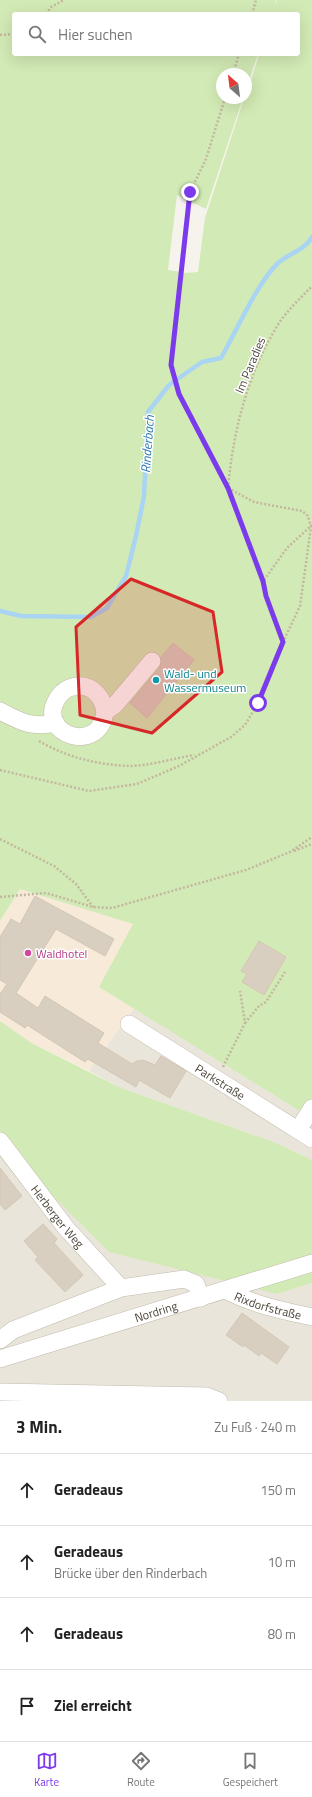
<!DOCTYPE html>
<html lang="de">
<head>
<meta charset="utf-8">
<style>
  body { margin:0; font-family:"Titillium Web",sans-serif; background:#f6f6f6; color:#222 }
  .compass { position:absolute; left:216px; top:68px; width:36px; height:36px; border-radius:50%; background:#fff; box-shadow:0 4px 16px #0002; rotate:332deg }
  .stop { position:absolute; width:12px; height:12px; margin:-9px; border:3px solid #7c3aed; border-radius:50%; background:#fff }
  .stop.end { background:#7c3aed; border-color:#fff; box-shadow:0 1px 4px #0008 }
  .list { margin:0; padding:0; list-style:none }
  h2 { display:flex; justify-content:space-between; align-items:center; height:52px; margin:0; padding:0 16px; font-size:17px }
  h2 small { font-size:13px; font-weight:400; color:#767676 }
  .list li { display:grid; grid-template-columns:26px 1fr auto; gap:12px; align-items:center; box-sizing:border-box; height:72px; padding:0 16px; border-top:1px solid #e0e0e0 }
  .list b { display:block; font-size:15px; white-space:nowrap }
  .list p { margin:0; font-size:13px; white-space:nowrap; color:#767676 }
  .list em { font-size:13px; font-style:normal; color:#767676 }
  .icon { flex:none; width:22px; height:22px; fill:none; stroke:currentColor; stroke-width:2; stroke-linecap:round; stroke-linejoin:round }
  .map { position:relative; flex:none; width:312px; height:1401px; overflow:hidden }
  .search { position:absolute; background:#fff; box-shadow:0 4px 16px #0002; left:12px; right:12px; top:12px; height:44px; display:flex; align-items:center; gap:10px; box-sizing:border-box; padding:0 14px; border-radius:4px; color:#767676; font-size:15px }
  .sheet { height:340px; background:#fff }
  nav { display:flex; justify-content:space-around; align-items:center; box-sizing:border-box; height:56px; border-top:1px solid #e0e0e0; background:#fff; font-size:11px; color:#767676 }
  nav a { display:grid; justify-items:center; gap:2px }
  nav .on { color:#7c3aed }
  .map>svg:first-child { display:block }
  .residential { fill:#eae5da }
  .commercial { fill:#f7ead8 }
  .green { fill:#d2eab5; fill-rule:evenodd }
  .lines { fill:none; stroke-linecap:round; stroke-linejoin:round }
  .stream { stroke:#a9d4f2; stroke-width:4.5 }
  .building { fill:#d8cfc1; stroke:#d3c7b4 }
  .minor-casing { stroke:#c2bbae; stroke-width:18 }
  .path { stroke:#c4b79f; stroke-width:2.5; stroke-dasharray:2 2; stroke-linecap:butt }
  .minor { stroke:#fff; stroke-width:17 }
  .route { stroke:#7c3aed; stroke-width:5 }
  .marked { fill:#d62828; fill-opacity:0.2; stroke:#d62828; stroke-width:3; stroke-linejoin:round }
  .culture-dot { fill:#0f9aa8; stroke:#fff; stroke-width:1.5 }
  .hotel-dot { fill:#d1479c; stroke:#fff; stroke-width:1.5 }
  .labels { text-anchor:middle; dominant-baseline:central; stroke-width:3; stroke-linejoin:round; paint-order:stroke }
  .street-label { font-size:12px; fill:#4b4439; stroke:#fff }
  .culture-label { font-size:12px; fill:#0d838f; stroke:#fff; text-anchor:start }
  .hotel-label { font-size:12px; fill:#b23c85; stroke:#fff; text-anchor:start }
  .water-label { font-size:13px; font-style:italic; fill:#2e7ab2; stroke:#fff }
</style>
</head>
<body>
<div class="map">
<svg width="312" height="1401" viewBox="0 0 312 1401">
  <rect width="100%" height="100%" fill="#f6f3ec"/>
  <path class="residential" d="M134,1008L303,1113L312,1099V1160L274,1142L121,1088L89,1071Z
    M0,1143L277,1294L312,1283V1401H109L0,1398Z"/>
  <path class="commercial" d="M20,889L134,924L99,987L134,1008L89,1071L33,1044L0,1021V921Z"/>
  <path class="green" d="M0,0H276L274,6L277,0H312V1099L303,1113L99,987L133,924L20,889L0,921ZM14,14H298V54H259L246,98H244L205,218L198,272L186,273L168,270L177,195L206,209L243,98H222V74H246V90L258,54H14Z
    M0,1021L33,1044L121,1088L274,1142L312,1160V1283L277,1294L109,1252L0,1143Z"/>
  <g class="lines">
    <path class="stream" d="M0,611L21,616L91,617L107,608L126,576L136,536L144,496L148,412L169,385L202,362L221,358C236,332 257,283 278,263C289,253 304,251 312,237"/>
  </g>
  <path class="building" d="M173,643L194,660L147,718L130,703L160,667L162,662L161,657Z
    M35,896L114,939L105,956L56,929L16,993L38,1008L45,996L104,1033L98,1043L132,1064L137,1061L143,1060L155,1065L161,1056L186,1071L170,1098L139,1080L136,1087L88,1059L85,1062L27,1025L25,1028L0,1012V994L7,984L0,980V937L11,919L20,924Z
    M259,941L286,957L264,995L242,982L247,974L241,971Z
    M0,1168L22,1196L5,1210L0,1204Z
    M43,1224L57,1239L54,1243L83,1275L65,1292L35,1260L38,1257L24,1241Z
    M242,1313L289,1347L277,1364L261,1353L259,1356L244,1345L243,1347L226,1335Z"/>
  <g class="lines">
    <defs>
      <g id="minor">
        <path d="M0,711C21,722 31,728 56,723"/>
        <path d="M105,712C99,756 38,734 56,701C59,695 62,691 69,688C88,681 102,693 105,712L115,705L152,661"/>
        <path id="s1" d="M129,1024L312,1139"/>
        <path d="M298,1130L312,1108"/>
        <path id="s2" d="M0,1141L66,1228L121,1288"/>
        <path id="s3" d="M225,1290C254,1305 280,1310 312,1317"/>
        <path d="M0,1340L13,1330L121,1288L184,1279L196,1284L201,1298"/>
        <path id="s4" d="M0,1359L312,1263"/>
        <path d="M0,1392L206,1396L219,1401"/>
      </g>
    </defs>
    <use href="#minor" class="minor-casing"/>
    <path class="path" d="M46,14L51,7L64,0
      M252,14L256,0
      M0,35L14,34
      M233,74L239,54
      M228,488C233,432 247,376 276,328C285,312 300,299 312,286
      M228,488L254,502L302,511L308,516L311,527L300,606L283,642
      M264,580L287,548L312,525
      M39,741C66,757 98,765 130,766C148,766 176,758 194,755
      M0,770L89,791L137,784L179,766L231,737L245,725L258,703L283,642L266,596L263,581L228,488L179,394L171,365L190,192L206,159L225,98
      M0,839L54,866L76,884L93,907
      M294,851L312,844
      M0,897L46,893L93,907L112,908L246,870L290,852L312,837
      M245,1023L259,1006L266,1002L285,972
      M223,1067L245,1023L240,991"/>
    <use href="#minor" class="minor"/>
  </g>
  <g class="lines">
    <path class="route" d="M190,192L171,365L179,394L228,488L263,581L266,596L283,642L258,703"/>
  </g>
  <path class="marked" d="M131,579L213,612L222,672L152,733L80,715L76,627Z"/>
  <circle class="culture-dot" cx="156" cy="680" r="4"/>
  <circle class="hotel-dot" cx="28" cy="953" r="4"/>
  <g class="labels">
    <g class="street-label">
      <text transform="translate(250 365) rotate(-67)">Im Paradies</text>
      <text stroke="none"><textPath href="#s1" startOffset="108">Parkstraße</textPath></text>
      <text stroke="none"><textPath href="#s2" startOffset="95">Herberger Weg</textPath></text>
      <text stroke="none"><textPath href="#s3" startOffset="46">Rixdorfstraße</textPath></text>
      <text stroke="none"><textPath href="#s4" startOffset="163">Nordring</textPath></text>
    </g>
    <g class="culture-label">
      <text x="164" y="673">Wald- und<tspan x="164" dy="14">Wassermuseum</tspan></text>
    </g>
    <g class="hotel-label">
      <text x="36" y="953">Waldhotel</text>
    </g>
    <g class="water-label">
      <text transform="translate(147 444) rotate(-86)">Rinderbach</text>
    </g>
  </g>
</svg>
<svg class="compass" viewBox="-18 -18 36 36"><path d="M0-13l5 13h-10z" fill="#e53935"/><path d="M0 13l5-13h-10z" fill="#767676"/></svg>
<div class="stop" style="left:258px;top:703px"></div>
<div class="stop end" style="left:190px;top:192px"></div>
<div class="search"><svg class="icon" aria-label="search" viewBox="0 0 24 24"><circle cx="10" cy="10" r="6"/><path d="M15 15l6 6"/></svg>Hier suchen</div>
</div>
<section class="sheet">
<h2>3 Min.<small>Zu Fuß · 240 m</small></h2>
<ul class="list">
<li><svg class="icon" aria-label="ahead" viewBox="0 0 24 24"><path d="M12 20V5M6 11l6-6 6 6"/></svg><div><b>Geradeaus</b></div><em>150 m</em></li>
<li><svg class="icon" aria-label="ahead" viewBox="0 0 24 24"><path d="M12 20V5M6 11l6-6 6 6"/></svg><div><b>Geradeaus</b><p>Brücke über den Rinderbach</p></div><em>10 m</em></li>
<li><svg class="icon" aria-label="ahead" viewBox="0 0 24 24"><path d="M12 20V5M6 11l6-6 6 6"/></svg><div><b>Geradeaus</b></div><em>80 m</em></li>
<li><svg class="icon" aria-label="arrive" viewBox="0 0 24 24"><path d="M6 21V4h12l-3 4 3 4H6"/></svg><div><b>Ziel erreicht</b></div></li>
</ul>
</section>
<nav>
<a class="on"><svg class="icon" aria-label="map" viewBox="0 0 24 24"><path d="M3 6l6-2 6 2 6-2v14l-6 2-6-2-6 2zM9 4v14M15 6v14"/></svg>Karte</a>
<a><svg class="icon" aria-label="directions" viewBox="0 0 24 24"><path d="M12 3l9 9-9 9-9-9zM9 14v-3h6M13 9l2 2-2 2"/></svg>Route</a>
<a><svg class="icon" aria-label="saved" viewBox="0 0 24 24"><path d="M7 4h10v16l-5-4-5 4z"/></svg>Gespeichert</a>
</nav>
</body>
</html>
